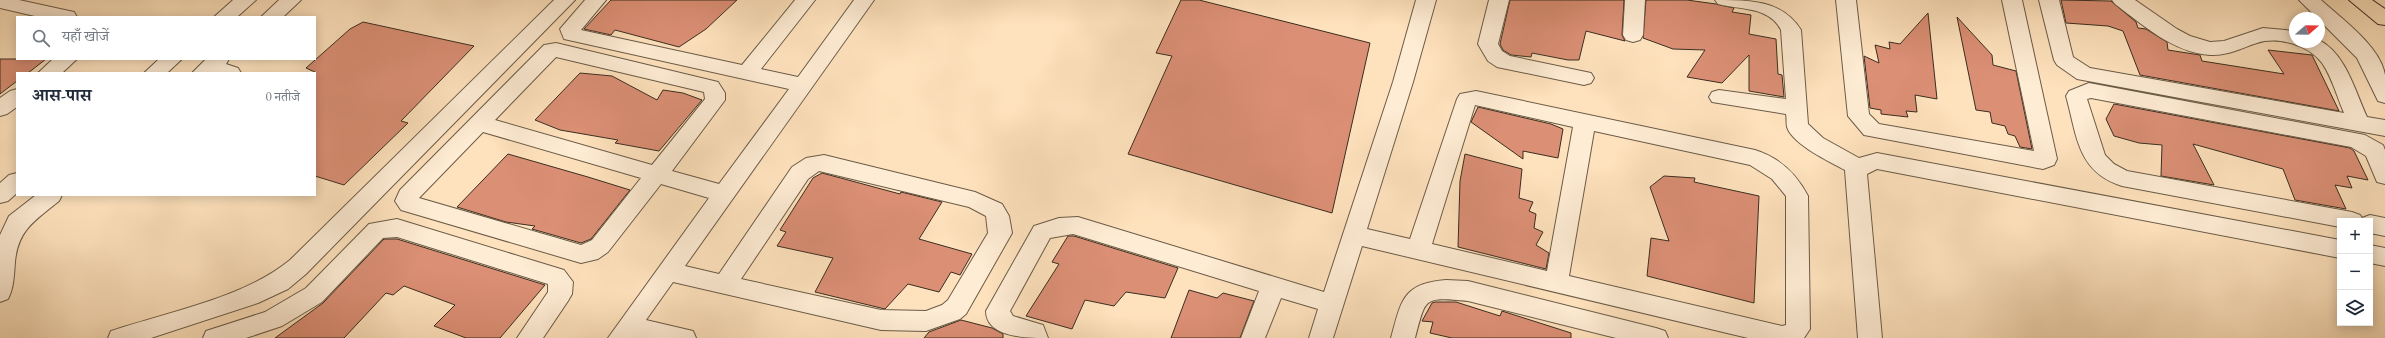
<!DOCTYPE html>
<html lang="hi">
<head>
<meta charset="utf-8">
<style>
  body { margin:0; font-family:"EB Garamond","Noto Serif Devanagari",serif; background:#f2f2f3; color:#1f2937 }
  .controls { position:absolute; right:12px; bottom:12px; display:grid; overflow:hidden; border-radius:0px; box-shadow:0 2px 10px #0003 }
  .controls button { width:36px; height:36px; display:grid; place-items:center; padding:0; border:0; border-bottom:1px solid #e0e1e3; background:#fff; color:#1f2937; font:20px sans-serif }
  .compass { position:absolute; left:2289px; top:12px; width:36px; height:36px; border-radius:50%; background:#fff; box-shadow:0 2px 10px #0003; rotate:70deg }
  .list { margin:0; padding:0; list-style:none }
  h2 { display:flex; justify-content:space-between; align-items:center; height:52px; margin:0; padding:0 16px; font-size:17px }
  h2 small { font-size:13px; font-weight:400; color:#747a83 }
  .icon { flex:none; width:22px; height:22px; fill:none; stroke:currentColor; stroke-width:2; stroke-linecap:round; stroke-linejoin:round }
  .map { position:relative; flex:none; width:2385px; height:338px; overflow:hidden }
  .search { position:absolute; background:#fff; box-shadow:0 2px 10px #0003; left:16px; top:16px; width:300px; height:44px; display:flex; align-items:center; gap:10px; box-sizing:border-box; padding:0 14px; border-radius:0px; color:#747a83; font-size:15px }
  .panel { position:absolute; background:#fff; box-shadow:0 2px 10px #0003; left:16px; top:72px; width:300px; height:124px; border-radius:0px }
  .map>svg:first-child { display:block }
  .building { fill:#db8f75; stroke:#3a2e20 }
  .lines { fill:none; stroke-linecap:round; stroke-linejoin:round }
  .minor-casing { stroke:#6b5b47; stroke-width:2 }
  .major-casing { stroke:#3a2e20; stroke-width:2 }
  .minor { fill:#feecd4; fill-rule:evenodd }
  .major { fill:#fee2bd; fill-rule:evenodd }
</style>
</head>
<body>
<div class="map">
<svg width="2385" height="338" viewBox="0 0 2385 338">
  <rect width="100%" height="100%" fill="#fee2bd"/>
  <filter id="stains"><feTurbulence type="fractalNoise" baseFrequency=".005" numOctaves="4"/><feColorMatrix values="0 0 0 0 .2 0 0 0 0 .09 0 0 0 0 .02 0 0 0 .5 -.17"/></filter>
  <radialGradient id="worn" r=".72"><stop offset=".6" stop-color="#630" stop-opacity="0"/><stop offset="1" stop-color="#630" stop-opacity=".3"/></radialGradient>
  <path class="building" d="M611,0H737L706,29L679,47L615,30L611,35L584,29Z
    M1181,0H1199L1370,43L1332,213L1128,154L1172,56L1156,53Z
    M1510,0H1624L1622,35L1625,41L1586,31L1579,60H1568L1532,53L1531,57L1511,55L1503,50L1500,44Z
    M1646,0H1687L1716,4L1734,8L1732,12L1751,15L1749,34L1776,39L1778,74L1782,75L1784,97L1749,91V55L1722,83L1687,77L1705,50L1673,49L1643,38Z
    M2061,0L2111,1L2136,22L2138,28L2146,29L2167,42L2168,50L2200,55L2202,61L2284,74L2268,50L2312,55L2339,111L2140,75L2123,31L2108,26L2066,23Z
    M1928,13L1937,99L1915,95L1917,112L1906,111L1908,117L1881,114V110L1870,108L1864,56L1879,63L1875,45L1890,49L1889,42L1900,44Z
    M1957,17L1992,55L1993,65L2016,71L2032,149L2020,147L2015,136L2008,134L2005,126L1992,123L1990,112L1976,110Z
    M363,22L474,46L401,121L408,123L344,185L315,176V72L306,68L350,29Z
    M0,59H46L28,73H17V81L0,94Z
    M580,73L612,76L657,100L663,90L683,93L702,100L659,151L615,143L618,140L560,130L535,120Z
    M2114,104L2350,148L2354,151L2368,180L2347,176L2352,188L2335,185L2346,209L2295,200L2283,169L2193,144L2214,185L2161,176L2162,145L2139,143L2114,136L2106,119Z
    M1478,107L1551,124L1563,129L1558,158L1523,151V159L1471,122Z
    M508,154L588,177L630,190L591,239L581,243L532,229L535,226L506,222L457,207Z
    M1465,154L1522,169L1519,198L1533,202L1529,211L1536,214L1534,228L1543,232L1536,245L1549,253L1546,269L1458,247L1460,181Z
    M822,173L900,194L901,192L942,202L919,239L972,254L960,275L951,272L939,292L908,284L885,309L815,292L833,258L777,246L786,232L780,230L813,178Z
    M1664,176L1695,178L1694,182L1759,196L1754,303L1647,276L1651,238L1669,241L1650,187Z
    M1068,236H1074L1178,268L1165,298L1126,292L1114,306L1085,300L1072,329L1026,316L1059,264L1052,262Z
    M384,239H397L545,285L500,338H466L434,326L455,305L404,286L393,295L386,293L344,338H275L323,303Z
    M1189,290L1217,298L1223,293L1254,301L1240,338H1171Z
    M1435,302H1456L1500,316L1502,311L1571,333V338H1452L1430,333L1433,322L1422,321L1432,303Z
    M961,320L992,328L1003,334V338H924L929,332Z"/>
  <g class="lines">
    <defs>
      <path id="minor" d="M0,0H19L74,12L77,17H39L0,8Z
        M233,0H256L237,17H214Z
        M279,0H301L283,17H261Z
        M554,0H575L306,274L288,289L258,303L151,338H108L111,331C168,312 244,298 290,260Z
        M585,0H606L581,30L742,65L795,0H815L761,69L798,77L854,0H874L685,266L719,274L792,167L806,158L824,155L975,192L1002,204L1009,216L1012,233L966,314L960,319L926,331L881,330L673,282L646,320L693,331L696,338H608L709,198L661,184L608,252L598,259L581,263L401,210L395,201L400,190L544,45L556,43L718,82L725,93V100L672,171L719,184L789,89L564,39L560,29ZM556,57L704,92L705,99L652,165L495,120ZM483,132L641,178L592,240L581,245L419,198ZM819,171L969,207L986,216L988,233L948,300L942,305L926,311L881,310L741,279L808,179Z
        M1416,0H1436L1413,82L1367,229L1410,239L1457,99L1460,94L1476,91L1755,150C1780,158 1796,173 1808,196L1810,329L1804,338H1748L1362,246L1333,338H1309L1318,309L1281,298L1265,338H1241L1259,291L1073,234L1050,238L1010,311L1013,316L1043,325L1048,338C1028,338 986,338 986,311L1034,226L1059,218L1078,217L1324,292L1393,82ZM1475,105L1573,127L1547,271L1432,244ZM1594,131L1750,165L1772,179L1786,196V325L1782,326L1569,276Z
        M1489,0H1509L1498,44L1502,51L1510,56L1591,73L1594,78L1591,83L1584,85L1497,67L1488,61L1478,44Z
        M1625,0H1645L1643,35L1640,40L1633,42L1626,40L1623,35Z
        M1715,0C1751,0 1782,0 1801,30L1808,124L1823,138L1859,158L1877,153L2340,240V258L1877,169L1867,174L1882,338H1858L1845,170C1830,162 1792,144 1787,127C1786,123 1787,118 1786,114L1712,102L1709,97L1712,92L1719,90L1786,99L1781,30C1769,6 1740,10 1718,4Z
        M1836,0H1856L1869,114L1879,124L2034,151L2002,0H2022L2057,159L2054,165L2043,169L1864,135L1848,116Z
        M2039,0H2059L2073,57L2090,68L2344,113C2337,97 2332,77 2322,63C2309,45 2278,36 2257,43C2241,48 2228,56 2210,55C2174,53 2143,25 2115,4L2112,0H2135L2177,29L2190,36L2210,42L2224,41L2263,28L2295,31V42H2319V40C2346,54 2355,91 2367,117L2385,120V136L2077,79L2057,65L2054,60Z
        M2299,0H2321C2341,18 2381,47 2385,75C2385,84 2385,94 2385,103L2378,101L2357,58Z
        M53,59H77L62,73H38Z
        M159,59H182L167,73H144Z
        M206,59H229L226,64L238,68L241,73H192Z
        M2089,83L2365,135L2383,145L2385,150V184L2377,182L2366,156L2351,147L2091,98L2087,99L2105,155L2114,164L2127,171L2352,212L2360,215L2362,218L2370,215L2385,218V236L2370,233V221H2340V227L2122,186C2077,172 2077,135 2066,96L2069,91Z
        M17,89V107L7,114L0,116V98L10,91Z
        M17,173V193L8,201L0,203V183L9,175Z
        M36,195H62L59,201C36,220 18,229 15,262C14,274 14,288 8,299L0,302V235L9,216Z
        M397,219L564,270L573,282L572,294L568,301L543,338H517L548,292V284L397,237L383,238L322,302L282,326L246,338H203L206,331L265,312L306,288L369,224Z
        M2370,245L2385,248V266L2370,263Z
        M1446,280L1468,281L1656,328L1665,331L1668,338H1616L1468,301C1423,297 1426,297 1415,338H1391C1401,302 1402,283 1446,280Z"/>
      <path id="major" d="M2349,0H2372L2385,9V25L2378,24Z"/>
    </defs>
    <use href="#minor" class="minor-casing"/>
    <use href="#major" class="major-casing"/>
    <use href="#minor" class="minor"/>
    <use href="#major" class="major"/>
  </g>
  <rect width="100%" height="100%" filter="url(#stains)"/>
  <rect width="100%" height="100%" fill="url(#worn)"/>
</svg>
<div class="controls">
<button>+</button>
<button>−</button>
<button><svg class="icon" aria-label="layers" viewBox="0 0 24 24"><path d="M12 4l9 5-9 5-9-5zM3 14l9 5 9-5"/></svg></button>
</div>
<svg class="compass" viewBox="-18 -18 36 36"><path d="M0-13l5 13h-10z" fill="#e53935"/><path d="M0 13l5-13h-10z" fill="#747a83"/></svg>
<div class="search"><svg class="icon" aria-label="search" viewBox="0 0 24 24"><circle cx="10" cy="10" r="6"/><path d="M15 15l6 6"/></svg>यहाँ खोजें</div>
<section class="panel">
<h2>आस-पास<small>0 नतीजे</small></h2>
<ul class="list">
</ul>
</section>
</div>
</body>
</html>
